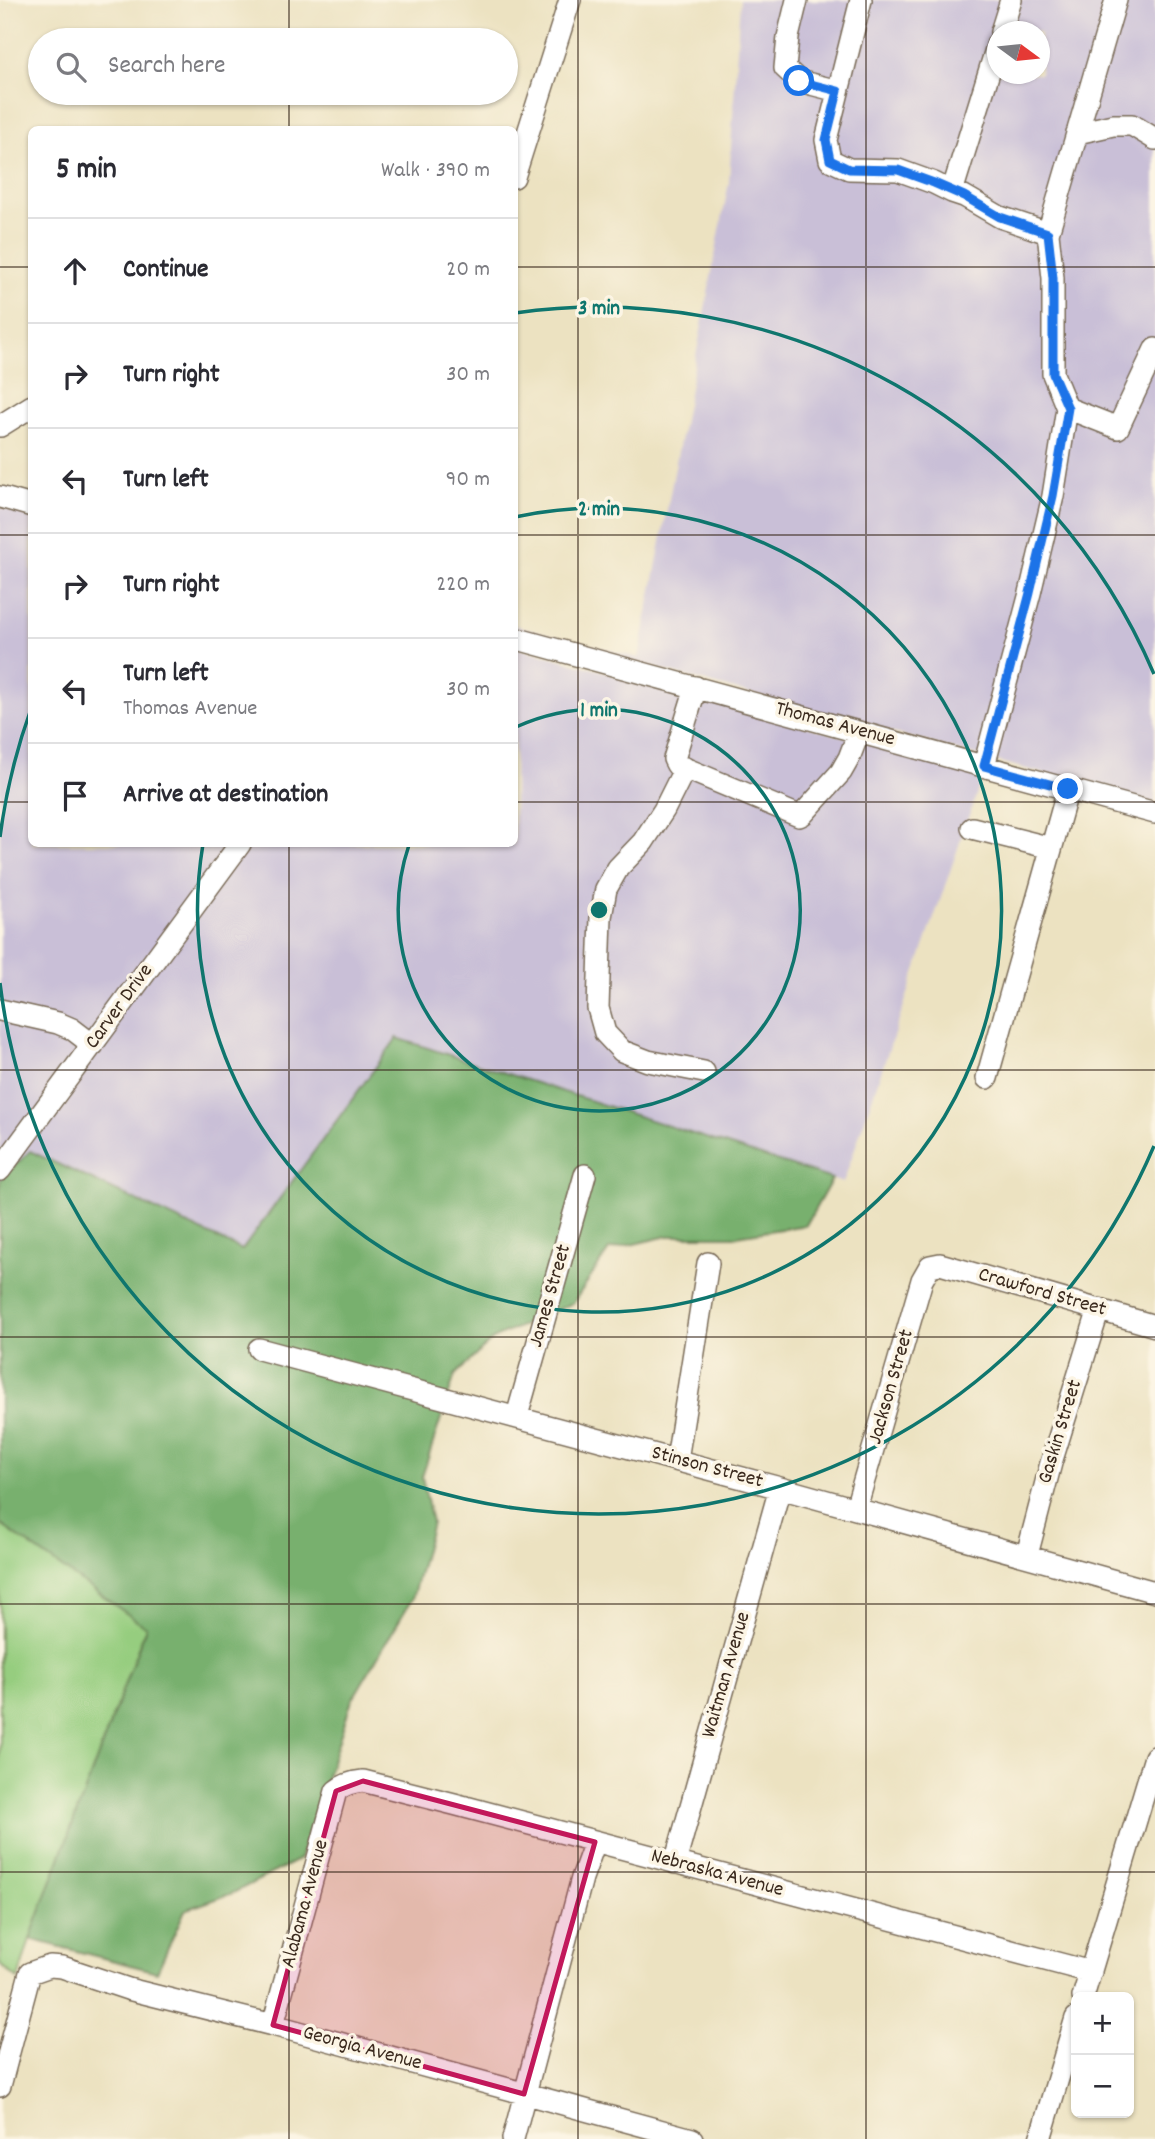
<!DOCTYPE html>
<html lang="en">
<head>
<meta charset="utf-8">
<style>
  body { margin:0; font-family:Dekko,sans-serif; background:#f2f2f3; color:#2b2b33 }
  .controls { position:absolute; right:21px; bottom:21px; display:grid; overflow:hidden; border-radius:10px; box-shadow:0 2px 5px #0004 }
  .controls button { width:63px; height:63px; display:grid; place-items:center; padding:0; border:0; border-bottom:2px solid #e1e1e2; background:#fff; color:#2b2b33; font:35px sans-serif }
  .compass { position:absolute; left:987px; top:21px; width:63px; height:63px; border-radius:50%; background:#fff; box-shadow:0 2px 5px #0004; rotate:105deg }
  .stop { position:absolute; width:21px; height:21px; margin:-16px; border:5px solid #1a73e8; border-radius:50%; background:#fff }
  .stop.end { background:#1a73e8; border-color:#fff; box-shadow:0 2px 7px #0008 }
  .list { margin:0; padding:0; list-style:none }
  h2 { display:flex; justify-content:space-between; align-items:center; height:91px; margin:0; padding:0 28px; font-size:30px }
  h2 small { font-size:23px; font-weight:400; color:#7c7c81 }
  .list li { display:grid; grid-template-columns:46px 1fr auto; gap:21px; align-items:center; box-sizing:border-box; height:105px; padding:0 28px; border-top:2px solid #e1e1e2 }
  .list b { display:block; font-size:26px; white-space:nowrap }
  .list p { margin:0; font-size:23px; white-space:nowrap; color:#7c7c81 }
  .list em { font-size:23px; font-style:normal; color:#7c7c81 }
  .icon { flex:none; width:38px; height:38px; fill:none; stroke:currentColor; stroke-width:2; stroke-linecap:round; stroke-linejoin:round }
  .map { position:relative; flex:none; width:1155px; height:2139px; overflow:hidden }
  .search { position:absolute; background:#fff; box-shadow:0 2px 5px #0004; left:28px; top:28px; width:490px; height:77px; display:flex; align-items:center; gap:18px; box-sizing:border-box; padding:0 24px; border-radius:38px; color:#7c7c81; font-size:26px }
  .panel { position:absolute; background:#fff; box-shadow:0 2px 5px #0004; left:28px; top:126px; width:490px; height:721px; border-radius:10px }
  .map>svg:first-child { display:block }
  .industrial { fill:#c9bfd7; fill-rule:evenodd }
  .green { fill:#96cd7f; stroke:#687c4e; stroke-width:2 }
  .forest { fill:#78b06e; stroke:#5a6d46; stroke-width:2 }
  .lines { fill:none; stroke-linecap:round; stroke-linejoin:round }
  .minor-casing { stroke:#796a57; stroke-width:24 }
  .minor { stroke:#fff; stroke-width:21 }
  .route { stroke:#1a73e8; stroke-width:9 }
  .marked { fill:#c2185b; fill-opacity:0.2; stroke:#c2185b; stroke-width:5; stroke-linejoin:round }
  .grid { fill:none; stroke:#3b2a1e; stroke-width:2; stroke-opacity:0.55 }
  .ring { fill:none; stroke:#0f766e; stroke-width:3.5 }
  .labels { text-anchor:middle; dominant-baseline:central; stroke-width:7; stroke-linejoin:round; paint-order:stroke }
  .street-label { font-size:21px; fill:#3b2a1e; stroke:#fcf5e5 }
  .centre { fill:#0f766e; stroke:#fcf5e5; stroke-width:3.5 }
  .ring-label { font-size:21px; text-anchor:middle; font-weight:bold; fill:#0f766e; stroke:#fcf5e5; stroke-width:7; stroke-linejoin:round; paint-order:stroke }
</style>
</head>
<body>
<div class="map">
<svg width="1155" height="2139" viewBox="0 0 1155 2139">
  <rect width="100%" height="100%" fill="#fcf5e5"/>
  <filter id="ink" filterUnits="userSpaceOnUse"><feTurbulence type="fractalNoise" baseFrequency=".0143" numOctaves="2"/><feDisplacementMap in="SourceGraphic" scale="14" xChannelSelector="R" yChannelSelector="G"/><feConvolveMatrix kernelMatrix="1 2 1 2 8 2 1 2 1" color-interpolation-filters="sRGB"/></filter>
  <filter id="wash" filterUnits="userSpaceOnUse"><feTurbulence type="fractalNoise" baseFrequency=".00686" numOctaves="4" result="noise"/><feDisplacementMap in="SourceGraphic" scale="28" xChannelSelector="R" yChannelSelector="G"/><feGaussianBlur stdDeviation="1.57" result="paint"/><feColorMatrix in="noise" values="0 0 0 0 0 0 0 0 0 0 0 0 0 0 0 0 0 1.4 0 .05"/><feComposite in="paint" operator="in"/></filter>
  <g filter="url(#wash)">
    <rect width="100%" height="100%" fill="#ece2c1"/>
    <path class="industrial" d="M740,0H1155V804L515,630L514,625L639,658L729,182ZM998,32H1040V74H998Z
      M0,507L31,515L32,844H514L515,647L983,775L843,1183L397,1038L242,1251L30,1151L0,1180Z"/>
    <path class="green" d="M0,1524L146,1627L30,1939L18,1979L0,1964Z"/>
    <path class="forest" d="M397,1038L832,1179L806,1225L737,1236H668L609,1250L573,1303L494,1338L455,1375L422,1477L432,1523L412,1599L352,1700L300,1859L233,1893L185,1910L157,1972L30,1939L146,1627L0,1524V1180L30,1151L242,1250Z"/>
  </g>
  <g filter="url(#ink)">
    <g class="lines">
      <defs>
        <path id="minor" d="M797,0L788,37L785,68L799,81L838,91
          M861,0L826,140L830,160L849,169L898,170L934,183L952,192
          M1116,0L1048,233L1053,278V374L1067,408L1118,428L1155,349
          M1001,32L1011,0
          M998,43L952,192L964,196L1000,217L1048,233
          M1077,133L1113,125H1132L1155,139
          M514,177L570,0
          M0,426L32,406
          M0,497L32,506
          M514,638L1155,813
          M696,687L674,759L677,765L799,816L803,814L841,772L849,758L859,732
          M984,766L1030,593L1053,496L1067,408
          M685,768L664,810L643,842L618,868L606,889L601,917L598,1008L605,1033L622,1051L648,1061L704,1072
          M972,828L1051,848
          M0,1010L58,1023L72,1029L93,1045
          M987,1078L1068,789
          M0,1170L240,844
          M259,1349L780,1488L1155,1592
          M517,1416L585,1175
          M677,1460L708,1263
          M856,1508L922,1280L930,1266L940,1264L1155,1326
          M1027,1555L1051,1463L1099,1309
          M675,1863L780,1488
          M1083,1997L1155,1757
          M273,2025L336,1791C344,1784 353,1782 363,1781L454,1804L1091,1972
          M0,2086L30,1973L50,1966L62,1967L128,1989L273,2025L692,2139
          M513,2139L582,1878L595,1842
          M1040,2139L1076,2018"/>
      </defs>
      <use href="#minor" class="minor-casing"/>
      <use href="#minor" class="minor"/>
    </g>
  </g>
  <g class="lines" filter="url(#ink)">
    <path class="route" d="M799,81L838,91L826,140L830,160L849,169L898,170L934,183L964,196L1000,217L1048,233L1053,278V374L1068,408L1053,496L1030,593L984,766L1068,789"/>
  </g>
  <path class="marked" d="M363,1781L595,1842L524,2094L273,2025L336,1791Z"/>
  <path class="grid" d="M289,0V40M578,0V2139M866,0V2139M289,93V130M0,267H32M514,267H1155M0,535H32M514,535H1155M0,802H32M514,802H1155M289,844V2139M0,1070H1155M0,1337H1155M0,1604H1155M0,1872H1155"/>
  <g class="ring">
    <path d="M516 727A201 201 0 1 1 409 845"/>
    <path d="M515 517A402 402 0 1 1 203 844"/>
    <path d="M1154 1146A603 603 0 0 1 0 983M0 837A603 603 0 0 1 31 709M515 313A603 603 0 0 1 1154 674"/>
  </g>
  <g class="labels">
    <g class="street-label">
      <text transform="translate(835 725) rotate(15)">Thomas Avenue</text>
      <text transform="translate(120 1007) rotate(-54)">Carver Drive</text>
      <text transform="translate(1042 1293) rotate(16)">Crawford Street</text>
      <text transform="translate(551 1296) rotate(-74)">James Street</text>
      <text transform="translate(892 1387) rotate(-74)">Jackson Street</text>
      <text transform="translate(1061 1432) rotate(-73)">Gaskin Street</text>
      <text transform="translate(707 1468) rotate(15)">Stinson Street</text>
      <text transform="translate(727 1675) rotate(-74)">Waitman Avenue</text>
      <text transform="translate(717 1874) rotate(15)">Nebraska Avenue</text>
      <text transform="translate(306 1904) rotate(-75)">Alabama Avenue</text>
      <text transform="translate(362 2049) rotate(15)">Georgia Avenue</text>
    </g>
  </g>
  <circle cx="599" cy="910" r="10" class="centre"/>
  <g class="ring-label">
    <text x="599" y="314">3 min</text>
    <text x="599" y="515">2 min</text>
    <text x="599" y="716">1 min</text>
  </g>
</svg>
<div class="controls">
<button>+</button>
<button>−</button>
</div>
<svg class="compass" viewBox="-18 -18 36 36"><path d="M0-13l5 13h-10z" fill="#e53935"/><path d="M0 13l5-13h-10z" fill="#7c7c81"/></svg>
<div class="stop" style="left:799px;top:81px"></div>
<div class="stop end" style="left:1068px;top:789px"></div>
<div class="search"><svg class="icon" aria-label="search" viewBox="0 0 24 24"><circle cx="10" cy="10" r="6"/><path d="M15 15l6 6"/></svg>Search here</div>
<section class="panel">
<h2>5 min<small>Walk · 390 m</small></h2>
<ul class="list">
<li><svg class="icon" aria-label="ahead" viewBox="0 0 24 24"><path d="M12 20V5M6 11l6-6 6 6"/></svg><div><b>Continue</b></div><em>20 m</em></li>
<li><svg class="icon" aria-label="right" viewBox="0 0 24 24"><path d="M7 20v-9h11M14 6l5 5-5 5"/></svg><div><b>Turn right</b></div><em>30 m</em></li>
<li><svg class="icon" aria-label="left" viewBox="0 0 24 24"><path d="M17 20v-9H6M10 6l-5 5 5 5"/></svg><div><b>Turn left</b></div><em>90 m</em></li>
<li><svg class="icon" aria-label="right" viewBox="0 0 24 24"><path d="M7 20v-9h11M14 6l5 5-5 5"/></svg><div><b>Turn right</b></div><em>220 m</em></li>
<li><svg class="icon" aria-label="left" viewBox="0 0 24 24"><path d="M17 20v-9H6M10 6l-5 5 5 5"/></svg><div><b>Turn left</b><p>Thomas Avenue</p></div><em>30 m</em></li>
<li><svg class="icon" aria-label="arrive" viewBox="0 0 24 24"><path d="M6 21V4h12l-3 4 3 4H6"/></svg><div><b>Arrive at destination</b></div></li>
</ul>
</section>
</div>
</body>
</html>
